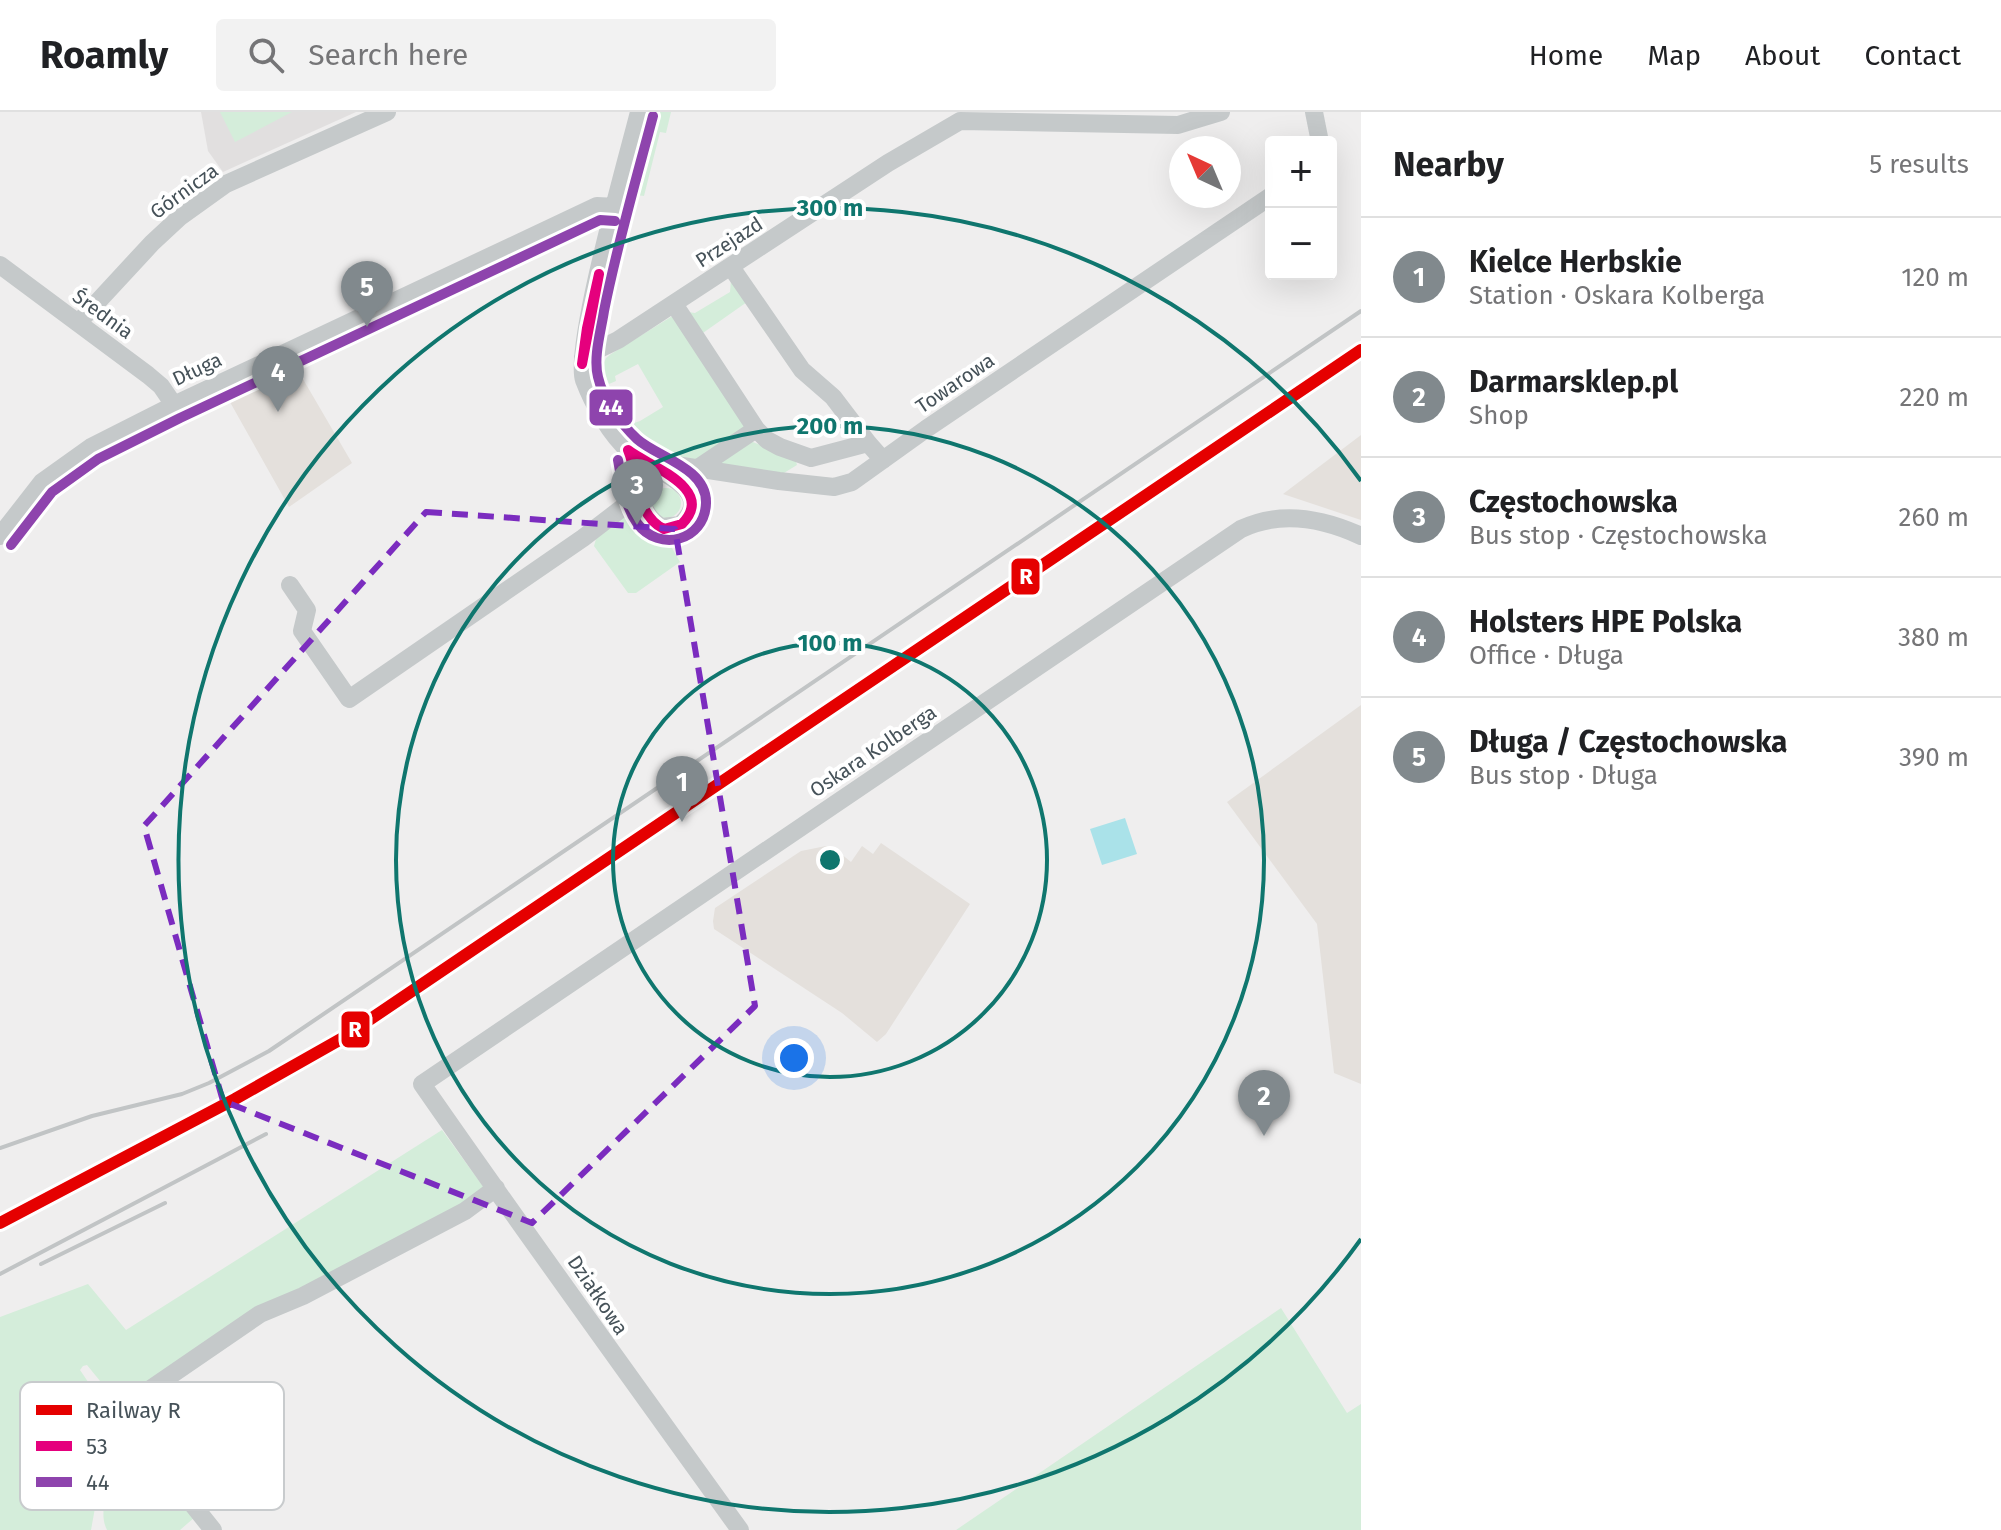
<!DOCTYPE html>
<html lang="en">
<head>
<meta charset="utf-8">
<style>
  body { margin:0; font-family:"Fira Sans",sans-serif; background:#f2f2f2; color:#202124 }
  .controls { position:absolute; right:24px; top:24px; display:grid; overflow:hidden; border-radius:8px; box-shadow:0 8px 32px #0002 }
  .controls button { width:72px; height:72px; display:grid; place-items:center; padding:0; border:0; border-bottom:2px solid #e0e0e0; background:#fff; color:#202124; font:40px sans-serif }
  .compass { position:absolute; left:1169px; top:24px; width:72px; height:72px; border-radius:50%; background:#fff; box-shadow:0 8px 32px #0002; rotate:316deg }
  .you { position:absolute; left:794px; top:946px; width:28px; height:28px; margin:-20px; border:6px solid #fff; border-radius:50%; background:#1a73e8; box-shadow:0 0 0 12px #1a73e833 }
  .badge { display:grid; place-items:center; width:52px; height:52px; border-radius:50%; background:#81898d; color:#fff; font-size:26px; font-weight:700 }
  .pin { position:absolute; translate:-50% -66px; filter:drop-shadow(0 2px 4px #0008) }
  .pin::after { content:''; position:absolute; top:42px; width:28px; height:24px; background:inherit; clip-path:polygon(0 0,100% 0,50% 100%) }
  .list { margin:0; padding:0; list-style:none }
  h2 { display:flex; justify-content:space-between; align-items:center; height:104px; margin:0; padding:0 32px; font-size:34px }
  h2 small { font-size:26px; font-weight:400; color:#757577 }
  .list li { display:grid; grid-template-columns:52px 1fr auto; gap:24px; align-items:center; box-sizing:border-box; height:120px; padding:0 32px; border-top:2px solid #e0e0e0 }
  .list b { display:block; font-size:30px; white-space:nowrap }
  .list p { margin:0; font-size:26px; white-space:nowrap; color:#757577 }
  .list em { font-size:26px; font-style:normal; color:#757577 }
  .icon { flex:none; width:44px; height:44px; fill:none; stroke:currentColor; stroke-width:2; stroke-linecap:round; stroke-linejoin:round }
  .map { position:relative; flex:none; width:1361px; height:1418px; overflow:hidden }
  header { display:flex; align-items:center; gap:48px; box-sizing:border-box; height:112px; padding:0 40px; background:#fff; border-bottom:2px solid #e0e0e0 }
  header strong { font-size:38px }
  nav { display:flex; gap:44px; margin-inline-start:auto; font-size:28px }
  .search { width:560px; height:72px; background:#f2f2f2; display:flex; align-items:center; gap:20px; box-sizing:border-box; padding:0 28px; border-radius:8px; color:#757577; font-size:30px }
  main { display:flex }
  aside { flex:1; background:#fff }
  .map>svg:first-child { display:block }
  .commercial { fill:#e4e0dc }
  .education { fill:#e1dfdf }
  .green { fill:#d4edda }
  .water { fill:#aae2e9 }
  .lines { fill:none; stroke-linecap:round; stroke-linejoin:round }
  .minor { stroke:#c5c9ca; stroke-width:18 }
  .rail { stroke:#c1c4c5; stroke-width:4 }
  .bus-1-casing { stroke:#fff; stroke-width:16 }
  .bus-2-casing { stroke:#fff; stroke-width:16 }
  .bus-1 { stroke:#e5007d; stroke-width:10 }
  .bus-2 { stroke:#8e44ad; stroke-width:10 }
  .rail-1-casing { stroke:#fff; stroke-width:18 }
  .rail-1 { stroke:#e50000; stroke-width:12 }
  .marked { fill:none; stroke:#7b2cbf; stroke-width:6; stroke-dasharray:16 10; stroke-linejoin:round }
  .ring { fill:none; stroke:#0f766e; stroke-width:4 }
  .labels { text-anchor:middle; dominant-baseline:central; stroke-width:8; stroke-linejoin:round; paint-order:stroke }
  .street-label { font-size:20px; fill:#465259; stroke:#fff }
  .key { fill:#fff; stroke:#c8cbcd; stroke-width:2 }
  .key-label { font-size:22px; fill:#465259 }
  .centre { fill:#0f766e; stroke:#fff; stroke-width:4 }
  .ring-label { font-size:24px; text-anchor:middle; font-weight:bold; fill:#0f766e; stroke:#fff; stroke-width:8; stroke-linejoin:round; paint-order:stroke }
  .line-badge { stroke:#fff; stroke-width:3 }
  .badge-label { font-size:22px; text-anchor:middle; font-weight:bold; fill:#fff }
</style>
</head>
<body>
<header>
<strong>Roamly</strong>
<div class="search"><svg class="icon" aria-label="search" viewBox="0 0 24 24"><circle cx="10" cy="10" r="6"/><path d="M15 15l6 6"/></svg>Search here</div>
<nav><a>Home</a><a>Map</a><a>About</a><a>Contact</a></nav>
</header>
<main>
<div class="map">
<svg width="1361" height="1418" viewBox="0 0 1361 1418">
  <rect width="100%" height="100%" fill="#efeeee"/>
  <path class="commercial" d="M293,250L352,351L289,395L226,283Z
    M1361,323V408L1283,382Z
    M1361,593V972L1334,961L1317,812L1227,690Z
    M881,731L970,792L886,922L877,930L842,901L714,817L713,809L715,796L801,739L826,734L835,737L851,750L862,734L873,742Z"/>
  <path class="education" d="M201,0H356L223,60L208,39Z"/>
  <path class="green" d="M220,0H292L235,30Z
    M647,0H653L641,50L635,49Z
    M657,0H671L666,21L660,20L644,84L637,83Z
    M731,168L747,190L700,223L688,200L695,201L730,180Z
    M674,203L749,314L697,350L662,346L629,319L628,313L640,309L663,295L638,252L615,264L616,269L609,272L602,255L606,246L611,242Z
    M750,329L795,346L797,353L779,364L712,354Z
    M651 391a15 15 0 1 1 30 0a15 15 0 1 1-30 0Z
    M634,397L651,419L668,429L680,450L636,481H628L594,434L596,427Z
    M442,1018L485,1077L459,1095L118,1291L87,1253L83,1254L80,1258L118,1314L91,1334L110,1359L97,1385L91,1418H0V1205L88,1172L126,1218Z
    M1281,1196L1347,1301L1361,1292V1418H956Z
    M138,1357L153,1360L195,1405L180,1418H107C95,1394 115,1366 138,1357Z"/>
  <path class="water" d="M1125,706L1137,742L1102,753L1090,717Z"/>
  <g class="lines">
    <path class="minor" d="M1314,0L1320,30
      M0,153L148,263L161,274L174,293
      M731,155L802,258L833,285L868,331
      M674,192L756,317L767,328L780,335L811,346L868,331L883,348
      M78,211L152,131L180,105L226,72L387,0
      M583,245L618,228L888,51L960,9L1178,13L1221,0
      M631,341L663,351L779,369L834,375L852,370L926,317L1271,84
      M631,341C636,366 637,403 662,415L680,413C721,377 648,356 630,340C610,322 593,292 584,268C573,236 628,44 639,0
      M698,356L756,317
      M0,424L42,370L91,335L174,293L597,94L616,95
      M290,473L307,498L302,519L349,587L583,426L639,383
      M213,1418L177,1373L143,1341L117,1300L260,1202L303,1184L465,1099L496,1076
      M740,1418C633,1269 526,1122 422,972L1241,417C1281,398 1322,406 1361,424"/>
    <path class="rail" d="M0,1036L92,1004L182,982L209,971L269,939L1361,199
      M41,1152L165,1091
      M0,1162L266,1022"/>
    <defs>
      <path id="bus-1" d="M582,252L587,216L599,162
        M582,252L599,162
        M628,338C648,354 717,376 682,412L664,417C635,403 639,364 628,338Z"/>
      <path id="bus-2" d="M618,348C622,369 624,393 637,411C659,441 705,429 706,391C707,356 657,345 637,327C621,312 603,287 598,265C593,245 601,219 604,199C617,133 636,68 653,4
        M11,433L52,380L98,347L180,306L600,108L615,109"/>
    </defs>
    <use href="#bus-1" class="bus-1-casing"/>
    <use href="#bus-2" class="bus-2-casing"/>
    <use href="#bus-1" class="bus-1"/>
    <use href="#bus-2" class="bus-2"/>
    <defs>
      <path id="rail-1" d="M0,1111L235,987L341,927L1361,238"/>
    </defs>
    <use href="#rail-1" class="rail-1-casing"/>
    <use href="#rail-1" class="rail-1"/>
  </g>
  <path class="marked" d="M426,400L675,417L755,894L532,1111L223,989L144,714Z"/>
  <g class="ring">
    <circle cx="830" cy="748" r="217"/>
    <circle cx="830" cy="748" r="434"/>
    <path d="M1361 1127A652 652 0 1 1 1361 369"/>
  </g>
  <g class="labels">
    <g class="street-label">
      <text transform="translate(184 79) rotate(-36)">Górnicza</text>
      <text transform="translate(729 130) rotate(-33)">Przejazd</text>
      <text transform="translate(103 202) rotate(36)">Średnia</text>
      <text transform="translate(197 257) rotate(-25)">Długa</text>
      <text transform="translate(955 271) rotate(-34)">Towarowa</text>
      <text transform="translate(873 639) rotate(-34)">Oskara Kolberga</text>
      <text transform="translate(598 1183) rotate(56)">Działkowa</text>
    </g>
  </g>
  <rect x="20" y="1270" width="264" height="128" rx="12" class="key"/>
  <rect x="36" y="1293" width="36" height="10" fill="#e50000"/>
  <rect x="36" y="1329" width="36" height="10" fill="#e5007d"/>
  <rect x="36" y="1365" width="36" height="10" fill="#8e44ad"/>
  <g class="key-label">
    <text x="86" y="1306">Railway R</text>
    <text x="86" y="1342">53</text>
    <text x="86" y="1378">44</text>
  </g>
  <circle cx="830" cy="748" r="12" class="centre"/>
  <g class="ring-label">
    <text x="830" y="104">300 m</text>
    <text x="830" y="322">200 m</text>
    <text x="830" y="539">100 m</text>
  </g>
  <g class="line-badge">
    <rect x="588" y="276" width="46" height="39" rx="8" fill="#8e44ad"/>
    <rect x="1010" y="445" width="31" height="39" rx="8" fill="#e50000"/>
    <rect x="340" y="898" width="31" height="39" rx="8" fill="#e50000"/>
  </g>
  <g class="badge-label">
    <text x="611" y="303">44</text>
    <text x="1026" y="472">R</text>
    <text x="355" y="925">R</text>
  </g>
</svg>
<div class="controls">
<button>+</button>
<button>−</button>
</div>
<svg class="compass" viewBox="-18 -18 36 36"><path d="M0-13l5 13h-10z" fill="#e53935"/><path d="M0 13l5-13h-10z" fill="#757577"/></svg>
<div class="you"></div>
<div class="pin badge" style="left:682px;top:710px">1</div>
<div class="pin badge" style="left:1264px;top:1024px">2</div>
<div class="pin badge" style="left:637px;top:413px">3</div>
<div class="pin badge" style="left:278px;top:300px">4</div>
<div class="pin badge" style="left:367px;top:215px">5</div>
</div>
<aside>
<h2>Nearby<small>5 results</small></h2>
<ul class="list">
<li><span class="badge">1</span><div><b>Kielce Herbskie</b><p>Station · Oskara Kolberga</p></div><em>120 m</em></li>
<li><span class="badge">2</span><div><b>Darmarsklep.pl</b><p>Shop</p></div><em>220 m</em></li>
<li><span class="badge">3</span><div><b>Częstochowska</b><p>Bus stop · Częstochowska</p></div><em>260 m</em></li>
<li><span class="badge">4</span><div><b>Holsters HPE Polska</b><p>Office · Długa</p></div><em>380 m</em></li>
<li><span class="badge">5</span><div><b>Długa / Częstochowska</b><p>Bus stop · Długa</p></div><em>390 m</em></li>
</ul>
</aside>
</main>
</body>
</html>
